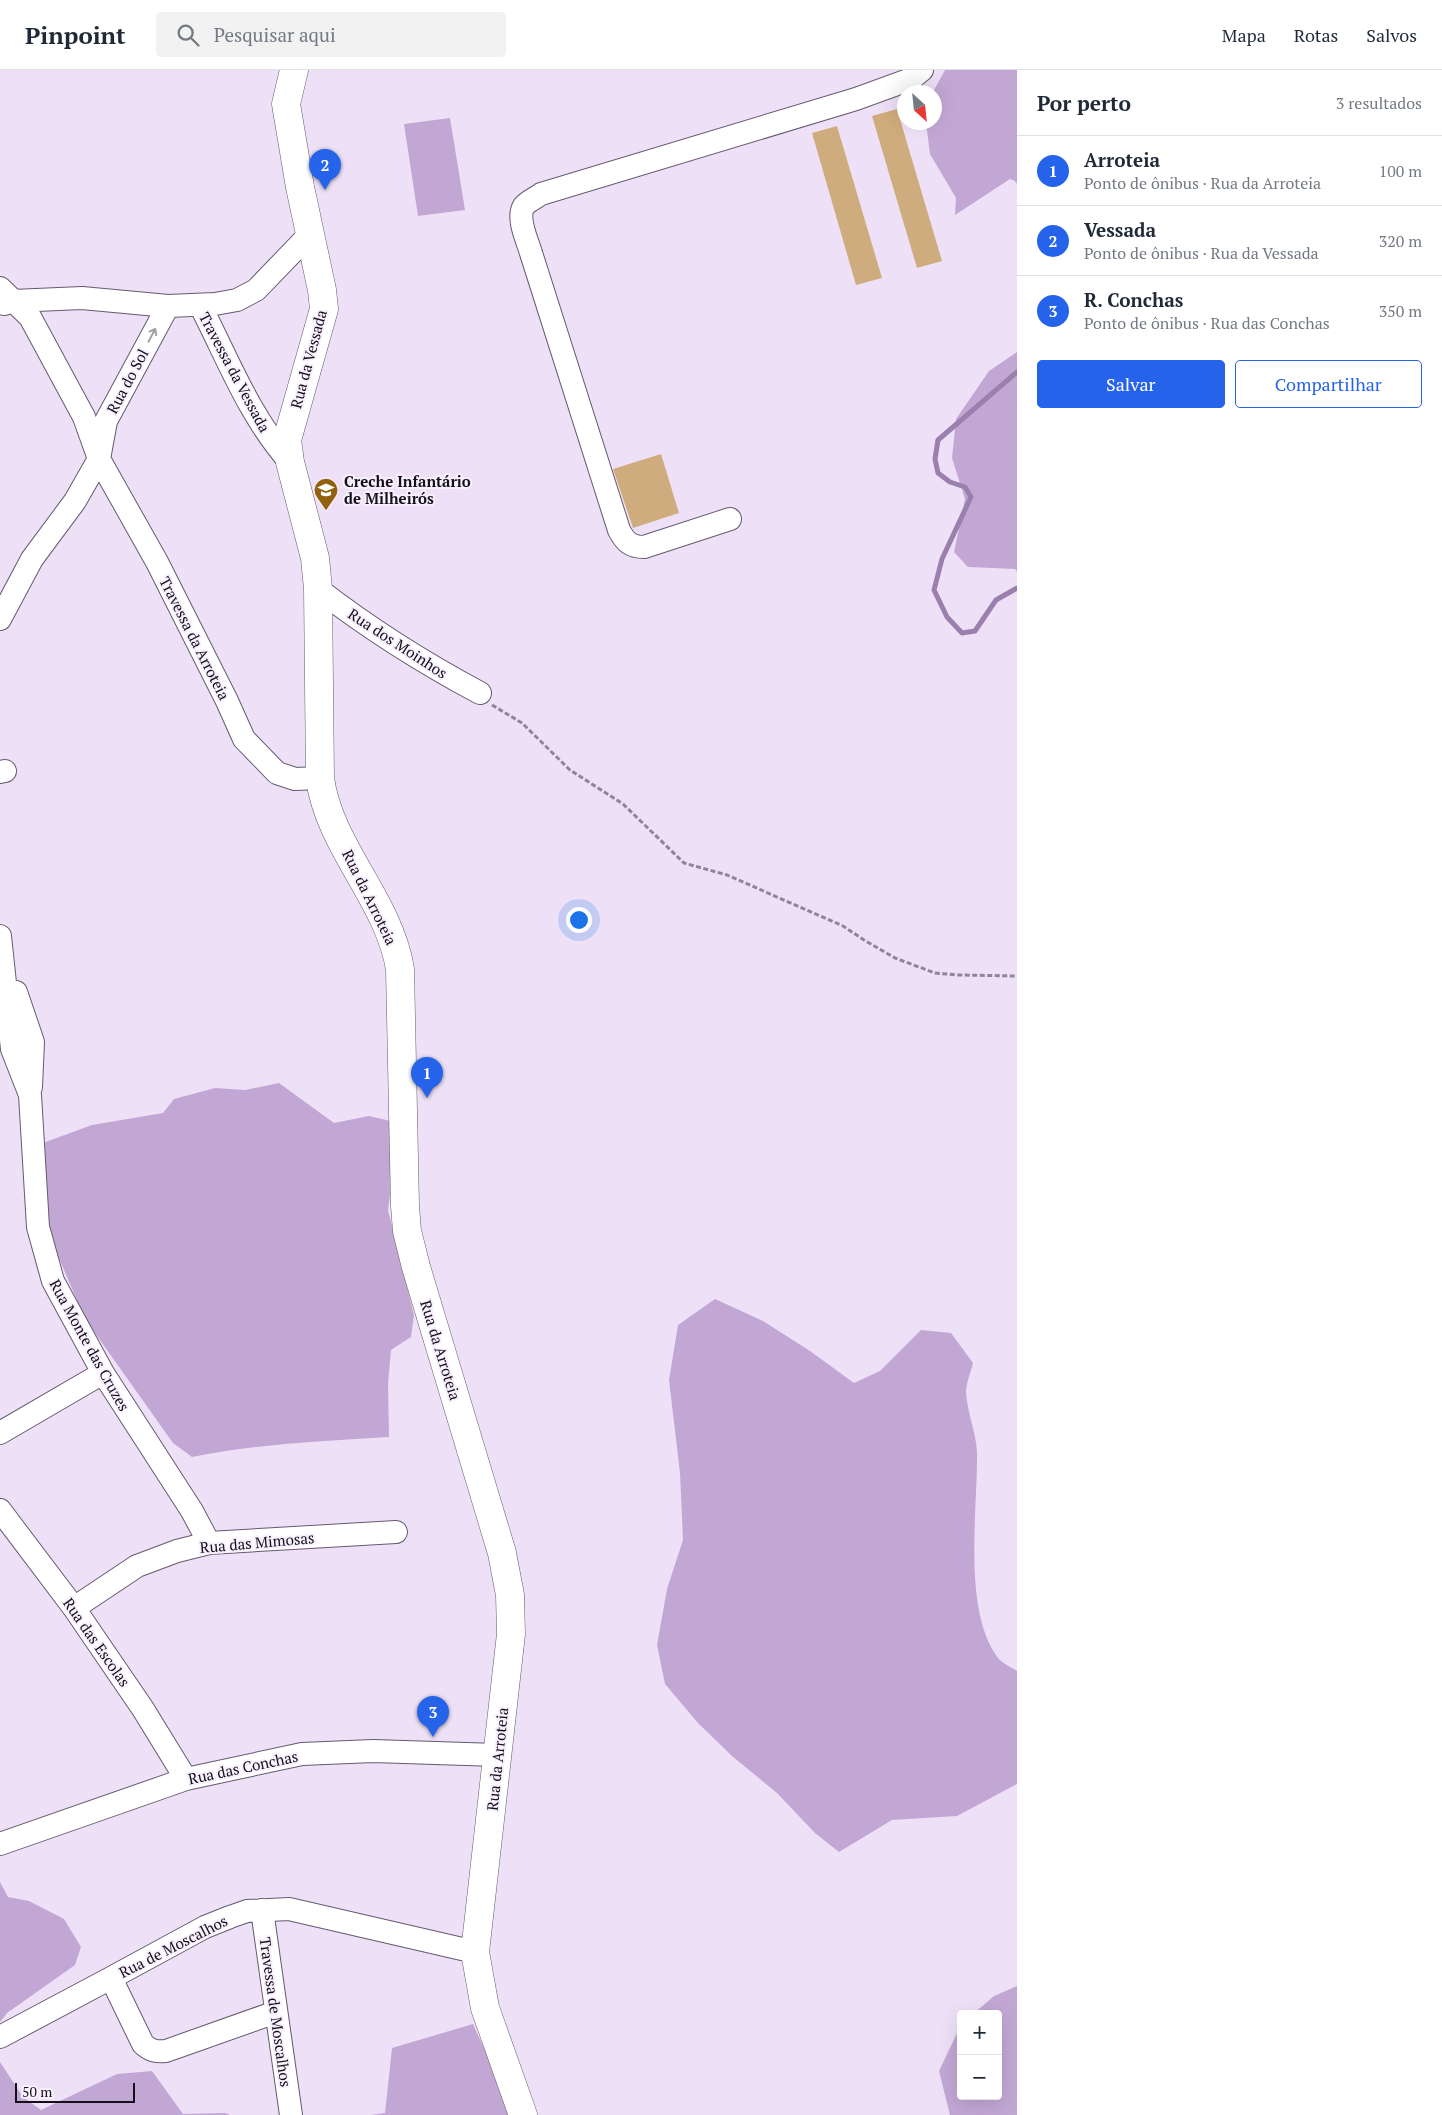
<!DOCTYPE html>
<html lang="pt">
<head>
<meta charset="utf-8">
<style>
  body { margin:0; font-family:"PT Serif",serif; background:#f2f2f3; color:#1f2937 }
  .controls { position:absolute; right:15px; bottom:15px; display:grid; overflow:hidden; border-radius:5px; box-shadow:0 5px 20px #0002 }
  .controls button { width:45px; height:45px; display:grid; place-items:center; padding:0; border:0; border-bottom:1px solid #e0e1e3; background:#fff; color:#1f2937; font:25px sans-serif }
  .compass { position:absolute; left:897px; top:15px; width:45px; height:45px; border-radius:50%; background:#fff; box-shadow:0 5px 20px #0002; rotate:153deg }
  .scale { position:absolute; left:15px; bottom:12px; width:120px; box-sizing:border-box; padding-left:5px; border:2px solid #141017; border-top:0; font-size:14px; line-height:18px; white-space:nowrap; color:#141017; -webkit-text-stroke:4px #f8f0fe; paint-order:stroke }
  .you { position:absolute; left:578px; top:849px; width:18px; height:18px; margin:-12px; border:4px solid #fff; border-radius:50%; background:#1a73e8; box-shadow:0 0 0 8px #1a73e833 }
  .badge { display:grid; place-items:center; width:32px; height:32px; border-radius:50%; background:#2563eb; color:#fff; font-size:16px; font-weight:700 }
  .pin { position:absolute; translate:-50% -41px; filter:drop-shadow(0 1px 2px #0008) }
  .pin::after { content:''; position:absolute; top:26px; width:18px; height:15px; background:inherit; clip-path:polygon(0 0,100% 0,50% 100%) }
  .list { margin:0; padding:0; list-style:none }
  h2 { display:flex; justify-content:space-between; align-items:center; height:65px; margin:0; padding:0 20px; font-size:21px }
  h2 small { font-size:16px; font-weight:400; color:#747a83 }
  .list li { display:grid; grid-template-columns:32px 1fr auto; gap:15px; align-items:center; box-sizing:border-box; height:70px; padding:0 20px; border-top:1px solid #e0e1e3 }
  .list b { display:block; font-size:19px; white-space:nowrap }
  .list p { margin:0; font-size:16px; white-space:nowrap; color:#747a83 }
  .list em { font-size:16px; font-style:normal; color:#747a83 }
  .actions { display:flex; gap:10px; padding:15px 20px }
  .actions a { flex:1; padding:11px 0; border:1px solid #2563eb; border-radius:5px; text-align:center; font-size:18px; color:#2563eb }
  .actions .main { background:#2563eb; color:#fff }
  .icon { flex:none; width:28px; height:28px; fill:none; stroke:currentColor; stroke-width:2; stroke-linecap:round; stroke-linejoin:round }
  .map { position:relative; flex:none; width:1017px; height:2045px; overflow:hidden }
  header { display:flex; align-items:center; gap:30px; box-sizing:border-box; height:70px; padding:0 25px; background:#fff; border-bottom:1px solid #e0e1e3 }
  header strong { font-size:24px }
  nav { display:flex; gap:28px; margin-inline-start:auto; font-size:18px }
  .search { width:350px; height:45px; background:#f2f2f3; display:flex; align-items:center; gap:12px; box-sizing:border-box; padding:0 18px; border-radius:5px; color:#747a83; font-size:19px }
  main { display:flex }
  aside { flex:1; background:#fff }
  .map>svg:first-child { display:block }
  .green { fill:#c2a7d4 }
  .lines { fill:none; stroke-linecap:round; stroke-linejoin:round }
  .stream { stroke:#9b7fad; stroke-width:5 }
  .building { fill:#cfac7d }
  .minor-casing { stroke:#655a6d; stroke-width:24 }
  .major-casing { stroke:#655a6d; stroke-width:29 }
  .path { stroke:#8f8695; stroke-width:3; stroke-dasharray:5 2.5; stroke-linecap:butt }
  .minor { stroke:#fff; stroke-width:22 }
  .major { stroke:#fff; stroke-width:28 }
  .oneway { stroke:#a19fa2 }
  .labels { text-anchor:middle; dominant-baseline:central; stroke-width:4; stroke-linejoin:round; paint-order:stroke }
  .street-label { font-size:15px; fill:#141017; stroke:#f8f0fe }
  .poi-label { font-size:15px; font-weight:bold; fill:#141017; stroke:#f8f0fe; text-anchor:start }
</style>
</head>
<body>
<header>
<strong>Pinpoint</strong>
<div class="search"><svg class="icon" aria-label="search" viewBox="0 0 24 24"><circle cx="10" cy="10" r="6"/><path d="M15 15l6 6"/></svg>Pesquisar aqui</div>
<nav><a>Mapa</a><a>Rotas</a><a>Salvos</a></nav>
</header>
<main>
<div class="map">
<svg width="1017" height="2045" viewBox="0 0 1017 2045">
  <rect width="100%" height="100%" fill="#eee1f7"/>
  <path class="green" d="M945,0H1017V114L1015,111L1010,109L955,145L956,128L930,84L926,53L934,52L933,22Z
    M450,48L465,140L418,146L404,54Z
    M1017,282V502L1015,499L968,497L954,482L965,429L952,388L956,349L989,301Z
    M279,1013L334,1053L369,1046L399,1053L388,1140L414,1245L411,1267L391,1280L388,1314L389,1367C323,1371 257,1374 192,1387L173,1373L85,1249L41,1146L40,1074L92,1055L163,1043L174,1029L215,1018L245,1020Z
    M715,1229L763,1251L810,1281L854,1313L880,1301L921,1260L951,1263L973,1293C971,1302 966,1313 966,1322C967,1342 976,1362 977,1382C978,1440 962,1540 998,1588C1002,1593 1011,1597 1017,1601V1714L957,1746L892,1750L839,1782L815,1763L777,1723L732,1686L698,1653L665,1614L657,1575L667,1519L683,1470L680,1403L669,1310L678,1255Z
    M0,1812L8,1827L29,1831L64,1849L81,1877L75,1895L7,1943L0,1952Z
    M1017,1916V2045H950L939,2001L961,1955V2026H998V1944H973L994,1926Z
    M473,1954L514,2045H371L385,2043L392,1978Z
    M0,1992L23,2027L41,2040L117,2004L152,2001L183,2044L225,2043L230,2045H0Z"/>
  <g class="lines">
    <path class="stream" d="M1017,302L938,370L935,389L938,403L950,412L965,417L971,427L942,489L934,520L947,547L962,563L975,561L996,530L1017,518"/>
  </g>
  <path class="building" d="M897,39L942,191L917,198L872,46Z
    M837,56L882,208L856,215L812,63Z
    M661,384L679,443L633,458L613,399Z"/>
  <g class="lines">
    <defs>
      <path id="minor" d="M0,218L30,247L84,347L99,389L157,492L227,631L244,669L277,703L295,709L320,708
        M4,234L13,231L82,228L168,236L215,234L237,230L256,220L310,164
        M200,235C228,289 249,346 290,392
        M730,449L644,477C631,477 625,472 619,460L531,183C528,172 516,148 524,136C528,131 536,128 541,124L856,29L911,9L922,0
        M318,519C371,560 420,591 480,623
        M0,549L32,489L75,431L99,389L106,351L168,236
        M0,702L5,701
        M0,866L12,979L30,1025L38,1157L53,1211L103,1303L192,1441L209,1473
        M16,922L33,972L31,1017
        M0,1363L103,1303
        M0,1440L74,1538L143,1639L186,1709
        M74,1538L137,1496L177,1481L209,1473L396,1462
        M0,1774L186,1709L302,1684L373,1681L497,1685
        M262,1840L291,2045
        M276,1942L166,1981C156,1982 151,1981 143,1974L111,1908L205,1857L230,1847L247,1841L289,1839L475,1882
        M0,1967L111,1908"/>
      <path id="major" d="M294,0L286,34L300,117L322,220L324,239L287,370L290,392L315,488L318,519L320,708C329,777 389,830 400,899L405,1136L407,1161L416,1197L502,1483L510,1525L511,1564L475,1882L485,1938L523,2045"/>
    </defs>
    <use href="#minor" class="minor-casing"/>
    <use href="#major" class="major-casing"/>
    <path class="path" d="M492,635L522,653L570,700L623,734L684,793L727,805L843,856L864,870L895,888L935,903L958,905L1017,906"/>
    <use href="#minor" class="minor"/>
    <use href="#major" class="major"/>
  </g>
  <defs><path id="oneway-shaft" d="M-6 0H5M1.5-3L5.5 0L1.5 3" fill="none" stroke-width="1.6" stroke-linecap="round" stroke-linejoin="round" transform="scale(1.25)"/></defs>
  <use class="oneway" href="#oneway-shaft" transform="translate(152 265) rotate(-62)"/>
  <defs>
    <symbol id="school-pin" viewBox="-11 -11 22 30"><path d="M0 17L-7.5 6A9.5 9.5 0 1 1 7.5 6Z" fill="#91610e" stroke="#f8f0fe"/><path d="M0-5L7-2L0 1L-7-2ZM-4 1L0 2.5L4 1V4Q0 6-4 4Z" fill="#fff"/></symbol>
  </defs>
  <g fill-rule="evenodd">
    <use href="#school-pin" x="312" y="406" width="28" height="38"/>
  </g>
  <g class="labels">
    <g class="street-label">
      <text transform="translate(308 289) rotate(-75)">Rua da Vessada</text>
      <text transform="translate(235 302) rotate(62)">Travessa da Vessada</text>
      <text transform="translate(127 311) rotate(-62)">Rua do Sol</text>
      <text transform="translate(195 568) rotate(63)">Travessa da Arroteia</text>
      <text transform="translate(398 573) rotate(33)">Rua dos Moinhos</text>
      <text transform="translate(370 827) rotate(64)">Rua da Arroteia</text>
      <text transform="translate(90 1275) rotate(61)">Rua Monte das Cruzes</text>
      <text transform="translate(441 1280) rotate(73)">Rua da Arroteia</text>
      <text transform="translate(257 1472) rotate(-5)">Rua das Mimosas</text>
      <text transform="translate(97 1572) rotate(55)">Rua das Escolas</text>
      <text transform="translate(497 1689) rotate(-84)">Rua da Arroteia</text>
      <text transform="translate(243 1697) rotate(-12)">Rua das Conchas</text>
      <text transform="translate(173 1876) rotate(-27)">Rua de Moscalhos</text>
      <text transform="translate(276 1942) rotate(82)">Travessa de Moscalhos</text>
    </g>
    <g class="poi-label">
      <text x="344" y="411">Creche Infantário<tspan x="344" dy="17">de Milheirós</tspan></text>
    </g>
  </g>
</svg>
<div class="controls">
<button>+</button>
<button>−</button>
</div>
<svg class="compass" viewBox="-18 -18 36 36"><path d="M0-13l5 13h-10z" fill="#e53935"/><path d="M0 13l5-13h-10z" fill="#747a83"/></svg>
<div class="scale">50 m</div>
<div class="you"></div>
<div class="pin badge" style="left:427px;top:1028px">1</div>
<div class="pin badge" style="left:325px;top:120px">2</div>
<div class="pin badge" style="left:433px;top:1667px">3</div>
</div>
<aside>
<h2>Por perto<small>3 resultados</small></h2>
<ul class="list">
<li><span class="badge">1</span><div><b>Arroteia</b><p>Ponto de ônibus · Rua da Arroteia</p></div><em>100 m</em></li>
<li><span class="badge">2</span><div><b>Vessada</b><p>Ponto de ônibus · Rua da Vessada</p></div><em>320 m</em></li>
<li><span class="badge">3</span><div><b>R. Conchas</b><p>Ponto de ônibus · Rua das Conchas</p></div><em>350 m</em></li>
</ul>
<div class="actions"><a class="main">Salvar</a><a>Compartilhar</a></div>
</aside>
</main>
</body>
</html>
